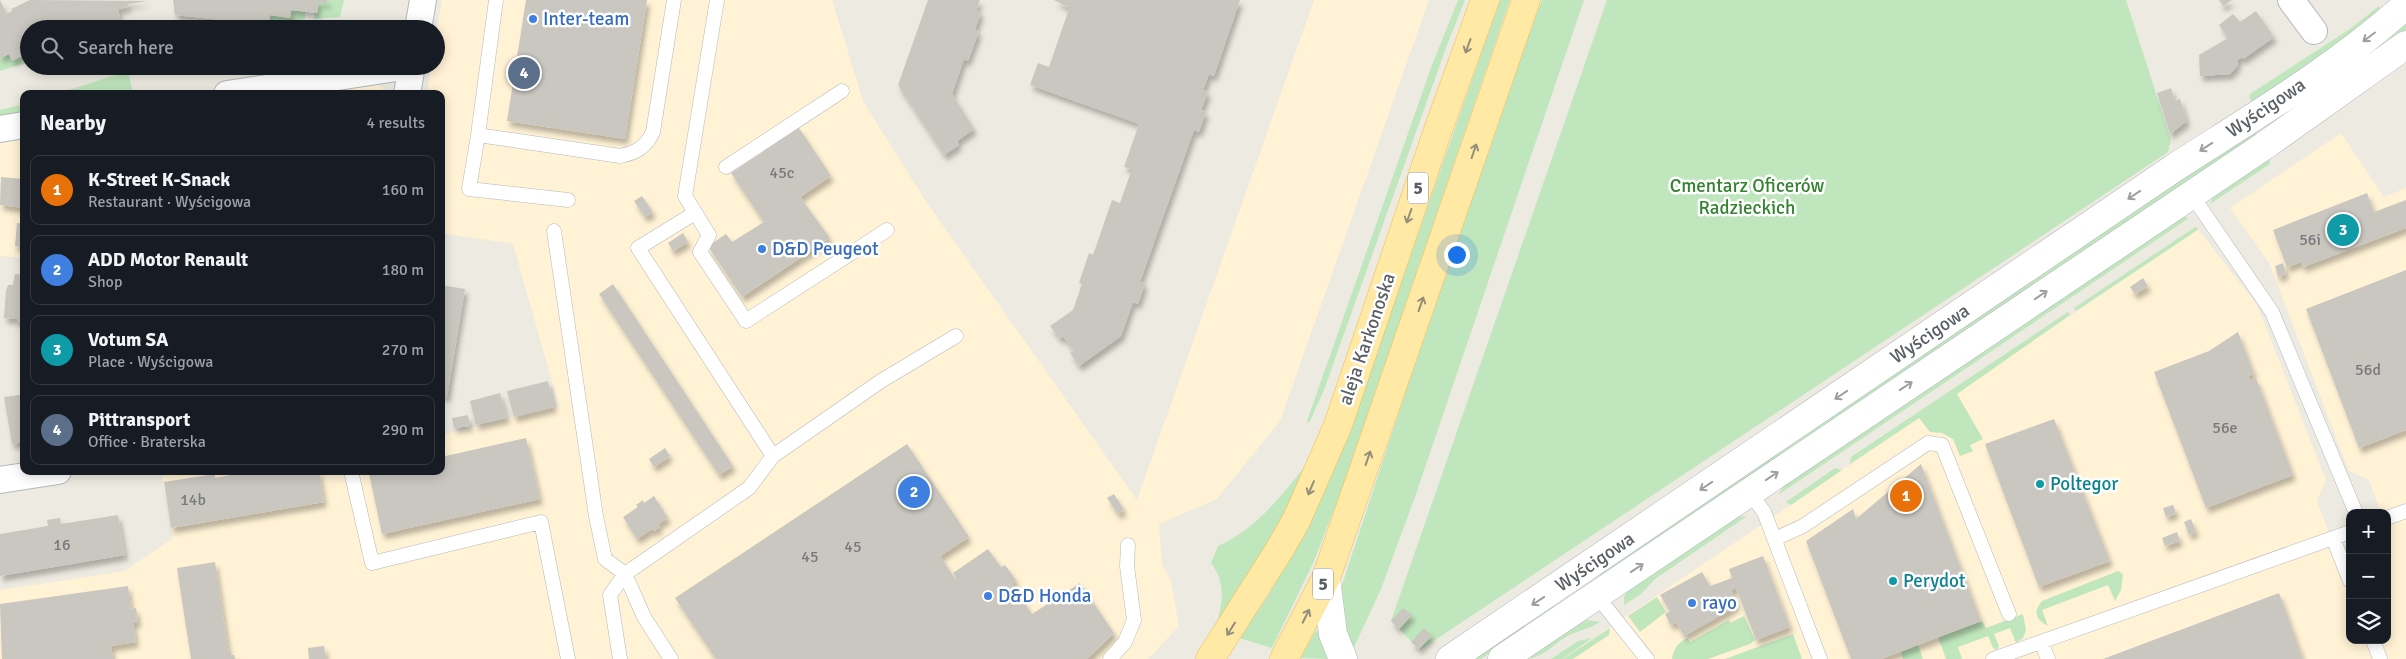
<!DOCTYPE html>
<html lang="en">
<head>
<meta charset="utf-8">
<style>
  body { margin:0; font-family:Signika,sans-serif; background:#242831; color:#f1f3f6 }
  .controls { position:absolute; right:15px; bottom:15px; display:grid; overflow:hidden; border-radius:10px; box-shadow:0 2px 12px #0003 }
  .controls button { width:45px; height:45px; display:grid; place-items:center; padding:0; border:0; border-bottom:1px solid #363941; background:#171b24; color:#f1f3f6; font:25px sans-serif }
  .you { position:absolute; left:1456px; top:254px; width:18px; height:18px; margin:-12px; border:4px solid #fff; border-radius:50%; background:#1a73e8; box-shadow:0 0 0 8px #1a73e833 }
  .badge { display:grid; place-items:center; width:32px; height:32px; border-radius:50%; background:#ee2727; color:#fff; font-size:16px; font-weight:700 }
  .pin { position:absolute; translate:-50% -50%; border:2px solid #fff; box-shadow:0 1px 5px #0006 }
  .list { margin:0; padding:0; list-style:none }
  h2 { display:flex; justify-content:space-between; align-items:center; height:65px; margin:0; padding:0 20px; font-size:21px }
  h2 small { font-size:16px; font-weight:400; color:#9ea1a6 }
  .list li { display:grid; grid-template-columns:32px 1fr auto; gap:15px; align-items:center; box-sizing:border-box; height:70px; margin:0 10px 10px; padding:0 10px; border:1px solid #363941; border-radius:10px }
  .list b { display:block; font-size:19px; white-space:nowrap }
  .list p { margin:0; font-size:16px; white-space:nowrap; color:#9ea1a6 }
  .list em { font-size:16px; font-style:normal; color:#9ea1a6 }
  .icon { flex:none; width:28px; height:28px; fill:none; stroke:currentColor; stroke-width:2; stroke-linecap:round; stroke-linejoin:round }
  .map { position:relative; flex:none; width:2406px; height:659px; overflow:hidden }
  .search { position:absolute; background:#171b24; box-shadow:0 2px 12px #0003; left:20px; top:20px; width:425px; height:55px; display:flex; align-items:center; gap:12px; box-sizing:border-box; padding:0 18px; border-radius:28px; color:#9ea1a6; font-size:19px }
  .panel { position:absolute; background:#171b24; box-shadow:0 2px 12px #0003; left:20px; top:90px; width:425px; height:385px; border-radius:10px }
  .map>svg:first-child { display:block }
  .commercial { fill:#fff2d5 }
  .green { fill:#c0e6bd }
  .building { fill:#cac7c1; filter:url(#shadow) }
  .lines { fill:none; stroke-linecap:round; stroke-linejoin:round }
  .lane-casing { stroke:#b4b8bd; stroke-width:15 }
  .street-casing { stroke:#b4b8bd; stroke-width:28 }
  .secondary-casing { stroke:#b5b9bf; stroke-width:29 }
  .primary-casing { stroke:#f5bb52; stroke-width:29 }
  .lane { stroke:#fff; stroke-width:14 }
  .street { stroke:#fff; stroke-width:26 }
  .secondary { stroke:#fff; stroke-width:28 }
  .primary { stroke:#ffe9a5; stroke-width:28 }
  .oneway { stroke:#9c9fa1 }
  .oneway2 { stroke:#948f7a }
  .shop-dot { fill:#3f7fe0; stroke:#fff; stroke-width:2 }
  .culture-dot { fill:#0f9aa8; stroke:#fff; stroke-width:2 }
  .labels { text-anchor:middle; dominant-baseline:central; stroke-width:5; stroke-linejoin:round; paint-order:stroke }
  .number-label { font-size:16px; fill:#76797a }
  .shield { fill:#fff; stroke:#8c8f92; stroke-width:1 }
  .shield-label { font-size:18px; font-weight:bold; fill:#5a5f63 }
  .shop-label { font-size:19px; fill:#366cbe; stroke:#fff; text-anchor:start }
  .street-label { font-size:19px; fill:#5a5f63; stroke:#fff }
  .park-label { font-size:19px; fill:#348331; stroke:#fff }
  .culture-label { font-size:19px; fill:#0d838f; stroke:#fff; text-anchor:start }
</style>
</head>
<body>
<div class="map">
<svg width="2406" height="659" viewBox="0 0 2406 659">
  <defs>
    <filter id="shadow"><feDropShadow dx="3" dy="5.5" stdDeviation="2.5" flood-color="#0004"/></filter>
  </defs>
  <rect width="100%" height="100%" fill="#edeae1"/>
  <path class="commercial" d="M442,0H832L863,101L927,203L1137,500L1314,0H1429L1280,421L1217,499L1159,524L1162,564L1171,581L1179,626L1148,659H0V590L125,571L173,538L162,476L190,471H441V435L559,406L513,244L441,233V94H427L431,66H436V35Z
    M376,83L388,94H299Z
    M2341,133L2384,197L2406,188V659H1563L2198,229L2257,305L2326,480L2317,501L2337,554L2350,550V640H2387V513H2381L2369,480L2349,471L2269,263L2230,208Z
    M24,139V258L0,256V143Z"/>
  <path class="green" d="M328,0H344L340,17L315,19L314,13H317L318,3H327Z
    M1458,0H1465L1447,45L1324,390L1309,423L1307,421L1432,65Z
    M1500,0H1510L1343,487L1314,561L1272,648L1239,638L1268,596L1295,550L1353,420Z
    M1542,0H1584L1416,494L1381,589L1350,656L1339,596L1342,585L1489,139Z
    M1607,0H2126L2171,140L2168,152L1420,650L1391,621Z
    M2379,6L2380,13L2348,38L2252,102L2249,97L2250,94L2350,29Z
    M291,10L305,11V19L269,25L270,15L290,18Z
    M2406,22V29L2391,42L2267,128L2265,124Z
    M29,53V62L0,71V58L9,54L12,60Z
    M128,71L133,94H56Z
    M24,104V118L0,122V110Z
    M2254,131L2258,136L1601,577L1599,576V573Z
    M2269,158L2270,164L2210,204L2214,195Z
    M2181,216L2189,218L1778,495L1786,483Z
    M2195,227L2199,229L2076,311L2074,308Z
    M2068,312L2070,315L1957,394L1983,439L1970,445L1973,451L1960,456L1953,439L1942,433L1930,432L1919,418L1850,464L1851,457Z
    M1835,468L1842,470L1791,505L1786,502Z
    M1302,470H1304C1281,525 1250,575 1216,625C1223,603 1226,583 1211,563L1218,546C1254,530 1278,500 1302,470Z
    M1747,516L1655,579L1641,594L1624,605V597L1629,589L1736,517Z
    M2118,571L2123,574L2121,590L2115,601L2108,585L2042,610L2048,626C2035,619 2033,612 2042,601Z
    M1657,597L1666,612L1640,632L1628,616Z
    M1555,604L1557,608L1481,659H1471Z
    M2023,614L2026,630L2023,638L2016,643L2010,628L1994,634L1999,646L1997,650L1993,648L1988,636L1958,647L1962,659H1946L1938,637L1982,621L1986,628Z
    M1744,616L1755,640L1750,644L1708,659H1672C1673,649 1678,643 1687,638L1690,642L1729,620L1730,623Z
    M1587,620L1600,622C1591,628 1582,630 1572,634C1554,642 1544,659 1524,659L1572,627Z
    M1610,628L1609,635L1573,659H1563Z
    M1317,630L1331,659L1300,658L1315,632Z
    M1793,634L1802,659H1725Z
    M1592,638L1562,659H1551L1578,641Z
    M1918,645L1923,659H1903L1901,652Z"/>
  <path class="building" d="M0,0L7,14L12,11L11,9L30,0L148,1L128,4V7L118,9L121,23L108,29H29V53L12,61L9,54L0,58Z
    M173,0H328L327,3H318L317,13L291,10L290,18L270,15L269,25L175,15Z
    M526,0H647L625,139L507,121Z
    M928,0H980L976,10L981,12L975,30L979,31L968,61L964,59L952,94L974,129L957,141L959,145L944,155L898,85Z
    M1054,0H1240L1214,76L1209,74L1203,90L1208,92L1201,110L1206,112L1199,132L1194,130L1140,282L1145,283L1138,304L1133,302L1121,336L1079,366L1070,353L1074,351L1063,336L1060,339L1050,326L1073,310L1082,284L1079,283L1089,253L1093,255L1112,200L1120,203L1132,169L1124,167L1139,124L1030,85L1038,63L1049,67L1068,12V7Z
    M2219,0H2232L2223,6Z
    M2256,11L2274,37L2243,59L2242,57L2237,60L2238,65L2230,74L2200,76L2199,55L2228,38L2219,25L2233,14L2240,22Z
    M2171,88L2175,101L2180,99L2187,121L2170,134L2157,93Z
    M799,128L831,176L800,197L830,238L742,297L708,246L726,234L732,242L764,222L731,173Z
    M1,177L24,179V208L0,205Z
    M2367,193L2374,212L2406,200V228L2303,267L2301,262L2287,267L2273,230Z
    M642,196L653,212L645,217L634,201Z
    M17,223L24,224V247L15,246Z
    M683,233L688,242L673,251L668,243Z
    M2283,263L2286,274L2278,277L2275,266Z
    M2406,270V430L2359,448L2306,309Z
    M15,274L24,275V323L17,322V319L4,318L6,291L8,285H13Z
    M2143,278L2148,286L2135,294L2130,287Z
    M613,284L733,466L719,475L599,294Z
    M441,285L465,289L447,397L441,396Z
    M2238,332L2254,374L2248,376L2250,381L2256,378L2293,475L2206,508L2154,372L2209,351Z
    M548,381L554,407L514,417L507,391Z
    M24,391V442L12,444L4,397L19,395Z
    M500,393L507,418L476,425L470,401Z
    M468,415L470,426L454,428L452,418Z
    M2054,419L2110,561L2039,587L1985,444Z
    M526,438L540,499L382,534L369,473L441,471V457Z
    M907,444L969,537L940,556L958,583L953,573L988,549L1001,567L1005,565L1016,580L1012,584L1032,614L1080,583L1114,633L1087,659H716L675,598Z
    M665,448L670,456L654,467L649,459Z
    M1921,464L1981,621L1881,659H1851L1806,541L1853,509L1856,519Z
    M253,471H319L324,502L171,528L164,482L215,474V478Z
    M1114,494L1124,510L1118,514L1107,498Z
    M654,496L668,518L658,524L660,527L654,531L652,529L637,539L623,517L638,507L636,505L643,500L644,503Z
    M2173,505L2176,513L2166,517L2163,508Z
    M118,515L125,555L0,576V534L48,526L47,520L60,518L61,524Z
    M2191,519L2196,532L2189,535L2184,522Z
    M2177,532L2180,541L2165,546L2162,538Z
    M1763,556L1790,627L1756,640L1736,588L1731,590L1737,605L1725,613L1684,636L1676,622L1671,625L1665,614L1670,611L1660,595L1702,572L1710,586L1732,578L1729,569Z
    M215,562L229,655H234L235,659H191L177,568Z
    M128,586L131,609L136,608L138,622L133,623L136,642L111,646L113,659H2L0,604Z
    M2279,593L2303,659H2103Z
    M1403,608L1412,615L1399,629L1391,621Z
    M1424,628L1432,636L1419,649L1411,642Z
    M324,646L326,659H309L308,648Z"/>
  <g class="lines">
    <defs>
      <path id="lane" d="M496,0L478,135L620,156C636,153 646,147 653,132L674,0
        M717,0L685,196L709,235L700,252L746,321L887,230
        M478,135L469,189L568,200
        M726,167L842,91
        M2191,194L2272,312L2356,513
        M695,213L638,248L773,456
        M554,231L596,516L605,559L625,574L610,595L620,659
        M351,471L372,563L541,522L568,659
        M1749,492L1764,512L1820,659
        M2387,518L2406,511
        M2333,538L2350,581
        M1775,539L1803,526L1928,443L1942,445L2009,614
        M1593,591L1647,659
        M2373,640L2380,659
        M2041,642L2048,659
        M671,659L644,617L625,574L749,488L773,456L881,381L956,336
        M1110,659L1125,642L1134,620L1127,566L1128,545
        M1993,659L2350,532"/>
      <path id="street" d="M2291,0L2314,31
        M418,29L423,0
        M227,94L403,67L411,68
        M407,94L412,66
        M0,129L24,125
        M0,480L58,471"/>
      <path id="secondary" d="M1326,578L1333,634L1343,659
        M1450,659L2174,168C2253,117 2336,68 2406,5
        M1502,659L2264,146L2406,45"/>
      <path id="primary" d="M1210,659L1280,549L1297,519L1338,425L1437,133L1485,0
        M1284,659L1326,578L1526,0"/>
    </defs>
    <use href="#lane" class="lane-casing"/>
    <use href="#street" class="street-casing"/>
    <use href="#secondary" class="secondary-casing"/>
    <use href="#primary" class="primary-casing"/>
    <use href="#lane" class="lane"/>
    <use href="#street" class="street"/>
    <use href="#secondary" class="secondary"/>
    <use href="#primary" class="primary"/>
  </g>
  <defs><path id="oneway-shaft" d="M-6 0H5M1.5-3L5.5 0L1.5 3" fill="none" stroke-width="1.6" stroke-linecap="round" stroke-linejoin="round" transform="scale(1.25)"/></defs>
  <g class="oneway">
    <use href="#oneway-shaft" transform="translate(2369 37) rotate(143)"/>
    <use href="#oneway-shaft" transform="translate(2206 147) rotate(147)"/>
    <use href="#oneway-shaft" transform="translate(2134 195) rotate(146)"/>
    <use href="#oneway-shaft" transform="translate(2041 295) rotate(-34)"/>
    <use href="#oneway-shaft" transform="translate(1906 386) rotate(-34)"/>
    <use href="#oneway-shaft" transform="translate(1841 395) rotate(146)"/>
    <use href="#oneway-shaft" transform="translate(1772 476) rotate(-34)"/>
    <use href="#oneway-shaft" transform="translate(1706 486) rotate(146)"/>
    <use href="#oneway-shaft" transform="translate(1637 568) rotate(-34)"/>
    <use href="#oneway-shaft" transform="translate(1538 601) rotate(146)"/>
  </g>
  <g class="oneway2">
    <use href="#oneway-shaft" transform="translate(1468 46) rotate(110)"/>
    <use href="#oneway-shaft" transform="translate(1474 151) rotate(-71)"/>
    <use href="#oneway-shaft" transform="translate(1409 216) rotate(109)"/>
    <use href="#oneway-shaft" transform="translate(1421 304) rotate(-71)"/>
    <use href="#oneway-shaft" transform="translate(1368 458) rotate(-71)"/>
    <use href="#oneway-shaft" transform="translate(1311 488) rotate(113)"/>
    <use href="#oneway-shaft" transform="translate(1306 616) rotate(-63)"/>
    <use href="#oneway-shaft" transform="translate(1231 629) rotate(122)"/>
  </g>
  <g class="shop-dot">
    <circle cx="533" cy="19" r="5"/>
    <circle cx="762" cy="249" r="5"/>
    <circle cx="988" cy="596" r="5"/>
    <circle cx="1692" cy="603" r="5"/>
  </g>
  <g class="culture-dot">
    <circle cx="2040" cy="484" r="5"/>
    <circle cx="1893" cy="581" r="5"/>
  </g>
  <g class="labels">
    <g class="number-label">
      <text x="782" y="173">45c</text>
      <text x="2310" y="240">56i</text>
      <text x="2368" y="370">56d</text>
      <text x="2225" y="428">56e</text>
      <text x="193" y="500">14b</text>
      <text x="62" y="545">16</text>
      <text x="853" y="547">45</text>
      <text x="810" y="557">45</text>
    </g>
    <g class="shield">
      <rect x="1408" y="172.5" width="20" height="31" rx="4"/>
      <rect x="1313" y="568.5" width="20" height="31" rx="4"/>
    </g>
    <g class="shield-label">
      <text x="1418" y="188">5</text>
      <text x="1323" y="584">5</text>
    </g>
    <g class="shop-label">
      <text x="543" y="19">Inter-team</text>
      <text x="772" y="249">D&amp;D Peugeot</text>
      <text x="998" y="596">D&amp;D Honda</text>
      <text x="1702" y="603">rayo</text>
    </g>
    <g class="street-label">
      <text transform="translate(2266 108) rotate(-34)">Wyścigowa</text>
      <text transform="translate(1930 334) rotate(-34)">Wyścigowa</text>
      <text transform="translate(1367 339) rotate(-71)">aleja Karkonoska</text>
      <text transform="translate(1595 562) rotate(-34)">Wyścigowa</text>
    </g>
    <g class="park-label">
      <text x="1747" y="186">Cmentarz Oficerów<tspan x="1747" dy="22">Radzieckich</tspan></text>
    </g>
    <g class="culture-label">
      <text x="2050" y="484">Poltegor</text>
      <text x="1903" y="581">Perydot</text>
    </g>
  </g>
</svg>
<div class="controls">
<button>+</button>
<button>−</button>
<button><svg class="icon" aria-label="layers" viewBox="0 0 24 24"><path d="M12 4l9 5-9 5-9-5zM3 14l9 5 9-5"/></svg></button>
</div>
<div class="you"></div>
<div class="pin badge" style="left:1906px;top:496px;background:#e8710a">1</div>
<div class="pin badge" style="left:914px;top:492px;background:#3f7fe0">2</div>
<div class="pin badge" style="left:2343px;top:230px;background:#0f9aa8">3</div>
<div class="pin badge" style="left:524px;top:73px;background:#5c6f8a">4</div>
<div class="search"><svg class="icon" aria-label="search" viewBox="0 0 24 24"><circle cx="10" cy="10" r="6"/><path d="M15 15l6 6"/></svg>Search here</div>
<section class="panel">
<h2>Nearby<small>4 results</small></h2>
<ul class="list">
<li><span class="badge" style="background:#e8710a">1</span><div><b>K-Street K-Snack</b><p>Restaurant · Wyścigowa</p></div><em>160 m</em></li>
<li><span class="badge" style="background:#3f7fe0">2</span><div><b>ADD Motor Renault</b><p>Shop</p></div><em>180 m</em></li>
<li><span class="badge" style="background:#0f9aa8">3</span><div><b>Votum SA</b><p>Place · Wyścigowa</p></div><em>270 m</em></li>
<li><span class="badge" style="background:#5c6f8a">4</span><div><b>Pittransport</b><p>Office · Braterska</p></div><em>290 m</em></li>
</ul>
</section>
</div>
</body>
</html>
